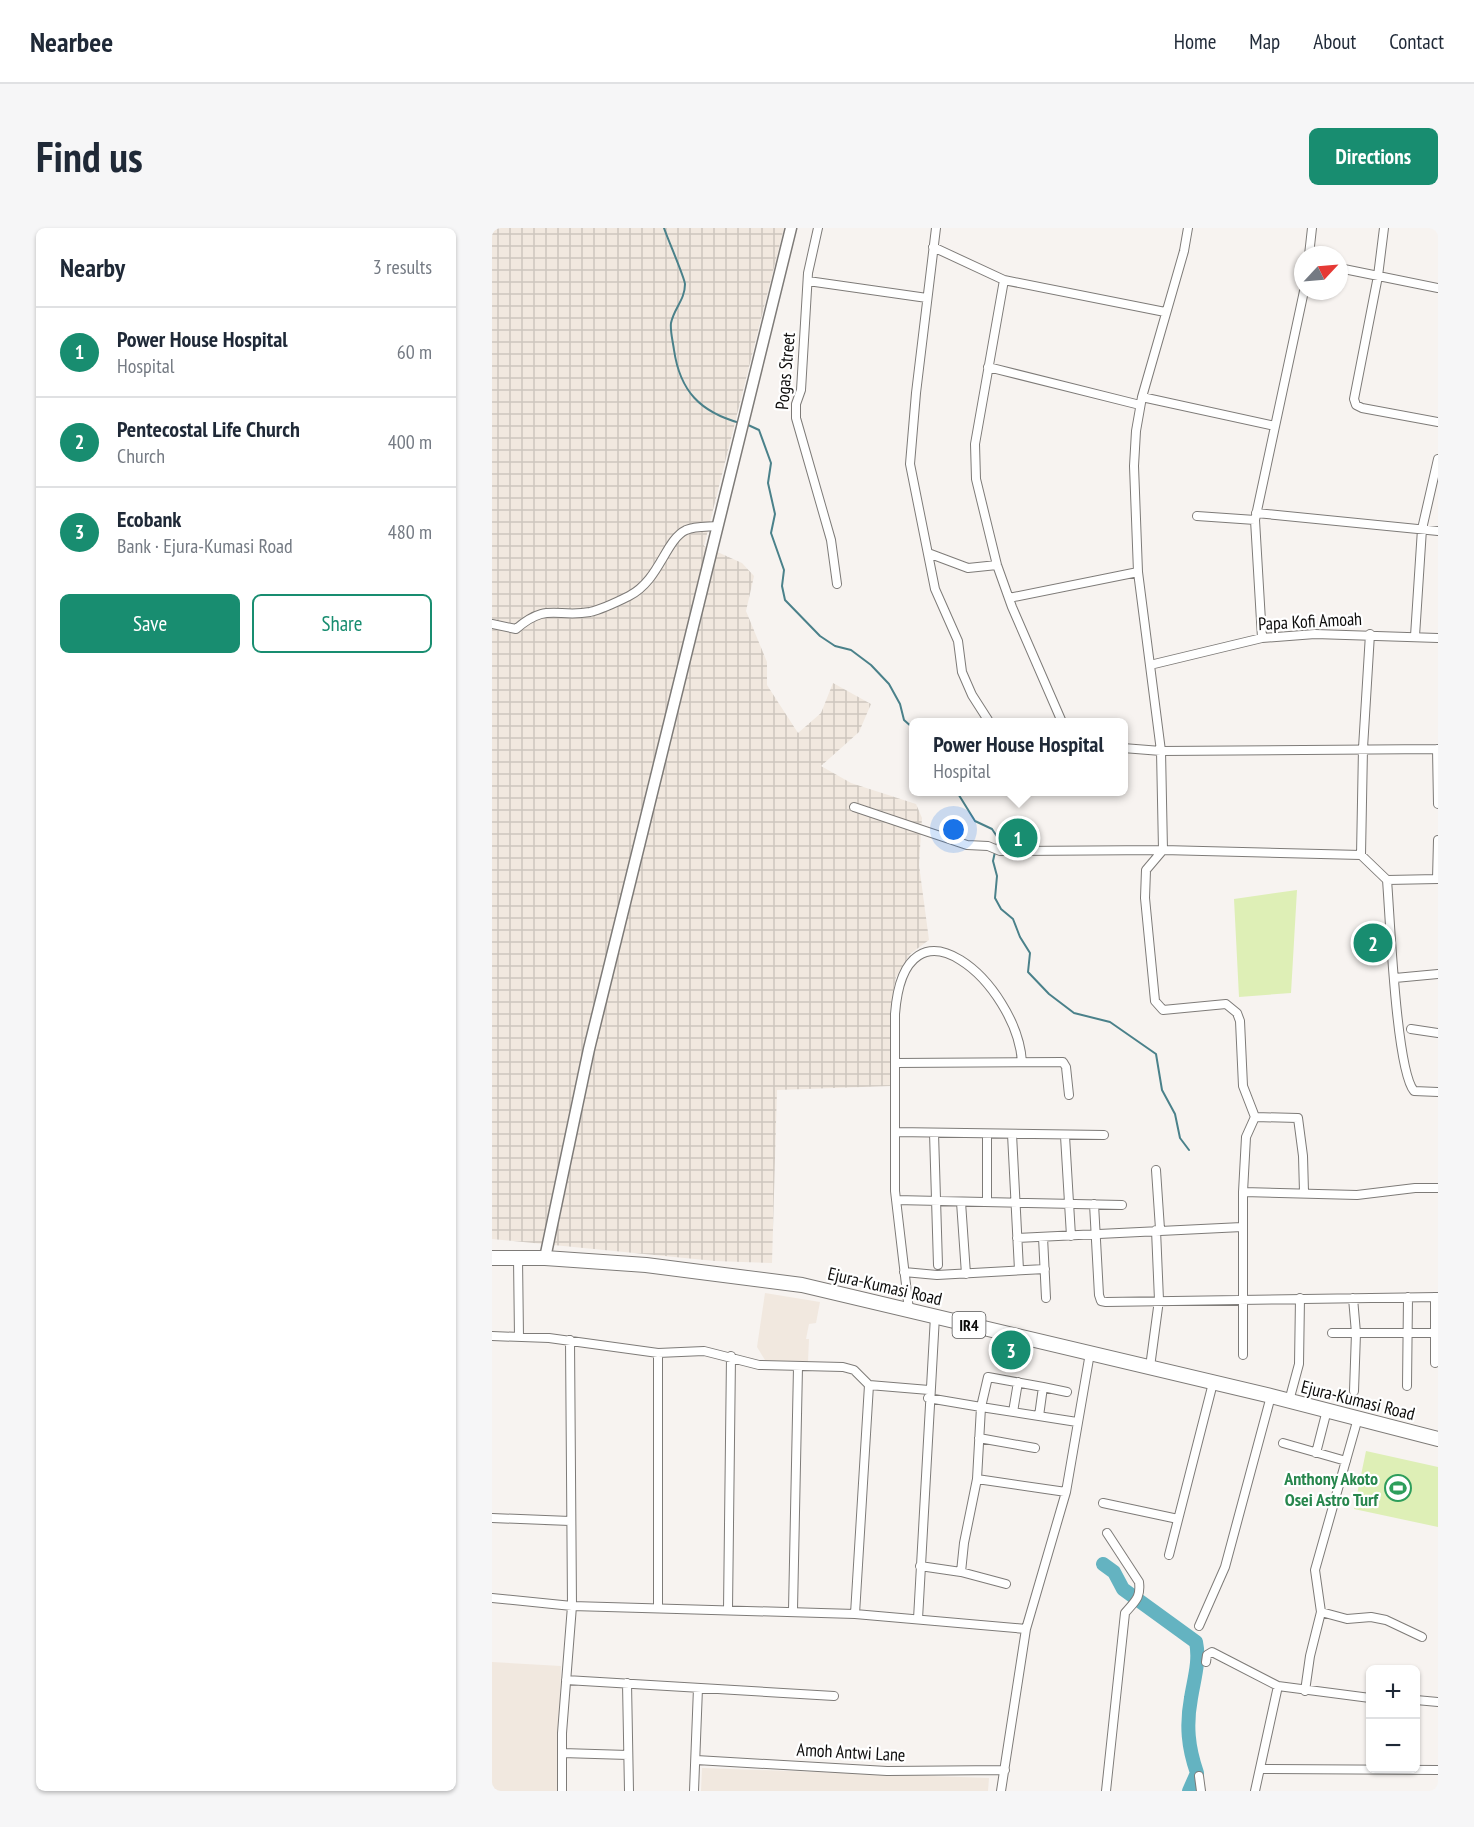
<!DOCTYPE html>
<html lang="en">
<head>
<meta charset="utf-8">
<style>
  body { margin:0; font-family:"PT Sans Narrow",sans-serif; background:#f6f6f7; color:#1f2937 }
  .controls { position:absolute; right:18px; bottom:18px; display:grid; overflow:hidden; border-radius:9px; box-shadow:0 2px 4px #0004 }
  .controls button { width:54px; height:54px; display:grid; place-items:center; padding:0; border:0; border-bottom:2px solid #e0e1e3; background:#fff; color:#1f2937; font:30px sans-serif }
  .compass { position:absolute; left:802px; top:18px; width:54px; height:54px; border-radius:50%; background:#fff; box-shadow:0 2px 4px #0004; rotate:64deg }
  .you { position:absolute; left:462px; top:602px; width:21px; height:21px; margin:-15px; border:4px solid #fff; border-radius:50%; background:#1a73e8; box-shadow:0 0 0 9px #1a73e833 }
  .badge { display:grid; place-items:center; width:39px; height:39px; border-radius:50%; background:#188d70; color:#fff; font-size:20px; font-weight:700 }
  .pin { position:absolute; translate:-50% -50%; border:3px solid #fff; box-shadow:0 2px 6px #0006 }
  .popup { position:absolute; left:417px; top:490px; width:219px; height:78px; box-sizing:border-box; display:grid; place-content:center; border-radius:9px; background:#fff; filter:drop-shadow(0 2px 4px #0005); font-size:20px; white-space:nowrap; color:#747a83 }
  .popup b { font-size:22px; color:#1f2937 }
  .popup::after { content:''; position:absolute; left:50%; top:100%; margin-left:-12px; border:12px solid transparent; border-top-color:#fff }
  .list { margin:0; padding:0; list-style:none }
  h2 { display:flex; justify-content:space-between; align-items:center; height:78px; margin:0; padding:0 24px; font-size:26px }
  h2 small { font-size:20px; font-weight:400; color:#747a83 }
  .list li { display:grid; grid-template-columns:39px 1fr auto; gap:18px; align-items:center; box-sizing:border-box; height:90px; padding:0 24px; border-top:2px solid #e0e1e3 }
  .list b { display:block; font-size:22px; white-space:nowrap }
  .list p { margin:0; font-size:20px; white-space:nowrap; color:#747a83 }
  .list em { font-size:20px; font-style:normal; color:#747a83 }
  .actions { display:flex; gap:12px; padding:18px 24px }
  .actions a { flex:1; padding:14px 0; border:2px solid #188d70; border-radius:9px; text-align:center; font-size:21px; color:#188d70 }
  .actions .main { background:#188d70; color:#fff }
  .map { position:relative; flex:none; width:946px; height:1563px; overflow:hidden; border-radius:9px }
  header { display:flex; align-items:center; gap:36px; box-sizing:border-box; height:84px; padding:0 30px; background:#fff; border-bottom:2px solid #e0e1e3 }
  header strong { font-size:28px }
  nav { display:flex; gap:33px; margin-inline-start:auto; font-size:21px }
  .intro { display:flex; align-items:center; justify-content:space-between; box-sizing:border-box; height:144px; padding:0 36px }
  h1 { margin:0; font-size:42px }
  .button { padding:15px 27px; border-radius:9px; background:#188d70; color:#fff; font-size:21px; font-weight:700 }
  main { display:flex; gap:36px; padding:0 36px }
  aside { flex:1; background:#fff; border-radius:9px; box-shadow:0 2px 4px #0004 }
  .map>svg:first-child { display:block }
  .built { fill:#f1e8df }
  .industrial { fill:url(#industrial-grid) }
  .park { fill:#deefb6 }
  .lines { fill:none; stroke-linecap:round; stroke-linejoin:round }
  .stream { stroke:#4a818a; stroke-width:2 }
  .river { stroke:#64b3c1; stroke-width:14 }
  .minor-casing { stroke:#7e7b78; stroke-width:10 }
  .tertiary-casing { stroke:#7e7b78; stroke-width:13 }
  .primary-casing { stroke:#7e7b78; stroke-width:16 }
  .minor { stroke:#fff; stroke-width:8 }
  .tertiary { stroke:#fff; stroke-width:10 }
  .primary { stroke:#fff; stroke-width:14 }
  .labels { text-anchor:middle; dominant-baseline:central; stroke-width:4.5; stroke-linejoin:round; paint-order:stroke }
  .shield { fill:#fff; stroke:#565554; stroke-width:1.5 }
  .shield-label { font-size:16px; font-weight:bold; fill:#0d0c0b }
  .street-label { font-size:18px; fill:#0d0c0b; stroke:#fff }
  .leisure-label { font-size:18px; font-weight:bold; fill:#27864d; stroke:#fff; text-anchor:end }
</style>
</head>
<body>
<header>
<strong>Nearbee</strong>
<nav><a>Home</a><a>Map</a><a>About</a><a>Contact</a></nav>
</header>
<div class="intro"><h1>Find us</h1><a class="button">Directions</a></div>
<main>
<aside>
<h2>Nearby<small>3 results</small></h2>
<ul class="list">
<li><span class="badge">1</span><div><b>Power House Hospital</b><p>Hospital</p></div><em>60 m</em></li>
<li><span class="badge">2</span><div><b>Pentecostal Life Church</b><p>Church</p></div><em>400 m</em></li>
<li><span class="badge">3</span><div><b>Ecobank</b><p>Bank · Ejura-Kumasi Road</p></div><em>480 m</em></li>
</ul>
<div class="actions"><a class="main">Save</a><a>Share</a></div>
</aside>
<div class="map">
<svg width="946" height="1563" viewBox="0 0 946 1563">
  <defs>
    <pattern id="industrial-grid" width="8" height="8" patternUnits="userSpaceOnUse" patternTransform="scale(1.5)"><rect width="8" height="8" fill="#f1e8df"/><path d="M0 4h8M4 0v8" fill="none" stroke="#cdc6be"/></pattern>
  </defs>
  <rect width="100%" height="100%" fill="#f7f3f0"/>
  <path class="built" d="M273,1065L328,1074L324,1095L317,1096L314,1111H317L316,1134L287,1136L273,1132L265,1119Z
    M0,1434L69,1438L66,1563H0Z
    M210,1540L497,1550L496,1563H209Z"/>
  <path class="industrial" d="M0,0H292L212,318L250,335L262,348L254,383L275,434V457L306,505L329,485L341,455L379,476L367,504L329,538L359,555L424,576L430,590L427,637L437,712L418,726L404,749L398,782L399,858L285,862L280,1035L223,1033L0,1011Z"/>
  <path class="park" d="M805,662L799,765L747,769L742,671Z
    M874,1223L946,1239V1299L862,1281Z"/>
  <g class="lines">
    <path class="stream" d="M172,0C176,12 192,48 193,56C193,72 182,80 179,95C178,103 181,114 182,122C188,163 208,184 248,195
      M254,196L267,202L279,235L276,255L283,286L279,305L292,342L290,358L293,372L328,408L343,418L359,422L379,437L397,456L408,476L412,492L421,500
      M465,564L483,593L500,601L506,610L501,633L505,648L503,670L509,681L521,691L528,709L538,725L536,744L557,766L582,785L618,794L664,826L670,862L683,886L688,910L697,922"/>
    <path class="river" d="M611,1336L622,1344L631,1361L704,1414C708,1433 702,1451 699,1470C694,1497 696,1519 705,1545L697,1563"/>
    <defs>
      <path id="minor" d="M326,0L316,45L309,162L304,176V190L339,312L345,356
        M444,0L424,165L418,236L443,361L466,413L470,444L480,467L496,492
        M696,0L692,23L650,169L644,203L642,238L646,344L669,523L671,622L654,642L653,670L663,773L671,782L734,776L745,785L748,793L751,858L763,889L754,909L751,964V1127
        M892,0L886,48L862,171L864,177L870,180L946,194
        M441,19L512,52L673,84
        M817,27L820,0
        M847,40L946,60
        M512,52L483,216L484,251L505,337L520,379L570,494
        M316,53L435,70
        M496,139L648,177
        M650,169L783,198
        M764,285L946,303
        M705,288L763,292
        M436,325L476,340L505,337
        M517,370L646,344
        M0,396L24,401C55,374 64,390 98,384C111,381 125,374 137,368C168,352 173,312 194,302C203,298 216,299 226,298
        M923,408L930,301L946,231
        M770,410L763,292L812,63
        M658,437L770,410L823,406L946,410
        M631,520L669,523L946,521
        M945,521L946,576
        M362,579L475,617L496,618L508,623L671,622L869,627L895,652L946,651
        M869,627L871,520L878,406
        M945,651L946,612
        M895,652C898,688 904,842 922,863L946,864
        M903,750L946,746
        M919,801L946,805
        M403,835L571,834L574,839L577,867
        M763,889L806,890L811,928L812,964
        M403,904L612,907
        M442,905L446,1037
        M520,906L527,1042
        M573,908L579,1008
        M664,942L668,1001
        M751,964L865,967L923,960H946
        M404,972L630,977
        M469,974L474,1046
        M495,974V906
        M602,976L607,1067L609,1073L614,1074L946,1069
        M551,1009L554,1070
        M525,1010L750,999
        M26,1030L27,1109
        M412,1044L445,1047L553,1041
        M943,1069V1135
        M861,1070L864,1105L862,1163
        M417,1082L403,963V786C413,656 525,756 530,834
        M840,1105H946
        M0,1108L57,1110L166,1125L212,1123L267,1137L351,1139L362,1142L377,1157L437,1162
        M166,1125V1379
        M658,1139L667,1072L664,1002
        M915,1158L916,1069
        M551,1159L496,1149L489,1179L585,1194
        M436,1170L489,1179L485,1251L574,1264
        M797,1173L807,1136L808,1070
        M521,1184L526,1154
        M547,1188L551,1159L575,1164
        M487,1210L543,1220
        M791,1215L854,1233
        M824,1225L835,1182
        M611,1275L686,1291
        M0,1290L78,1293
        M677,1327L721,1155
        M428,1338L469,1344L514,1356
        M469,1344L472,1315L485,1251
        M0,1370L80,1378L363,1386L534,1401
        M236,1382L239,1128
        M301,1382L306,1139
        M829,1384L855,1391L879,1389L894,1392L930,1409
        M363,1386L377,1157
        M426,1391L443,1088
        M707,1398L733,1339L779,1168
        M714,1434L715,1427L720,1424L786,1458L878,1470
        M74,1452L342,1468
        M135,1455L137,1563
        M813,1463L818,1428L829,1384L823,1342L866,1190
        M924,1472L946,1474
        M70,1525L136,1527
        M204,1532L395,1543L513,1542
        M769,1541L946,1542
        M707,1548L709,1563
        M70,1563V1505L80,1378L78,1112
        M202,1563L206,1460
        M509,1563L534,1401L574,1264L598,1125
        M614,1563L633,1385C643,1373 649,1370 647,1354L615,1305
        M763,1563L786,1458"/>
      <path id="tertiary" d="M53,1030L97,821L299,0"/>
      <path id="primary" d="M0,1030H53L154,1037L310,1057L779,1168L946,1211"/>
    </defs>
    <use href="#minor" class="minor-casing"/>
    <use href="#tertiary" class="tertiary-casing"/>
    <use href="#primary" class="primary-casing"/>
    <use href="#minor" class="minor"/>
    <use href="#tertiary" class="tertiary"/>
    <use href="#primary" class="primary"/>
  </g>
  <defs>
    <symbol id="stadium-ring" viewBox="-11 -11 22 22"><circle r="9.5" fill="#fff" stroke="#2e9e5b" stroke-width="1.5"/><path d="M0-5a6.5 5 0 1 0 0 10a6.5 5 0 1 0 0-10ZM-3.5-1.8h7v3.6h-7Z" fill="#2e9e5b"/></symbol>
  </defs>
  <g fill-rule="evenodd">
    <use href="#stadium-ring" x="891" y="1245" width="30" height="30"/>
  </g>
  <g class="labels">
    <rect class="shield" x="460.5" y="1084" width="33" height="26" rx="4.5"/>
    <g class="shield-label">
      <text x="477" y="1097">IR4</text>
    </g>
    <g class="street-label">
      <text transform="translate(293 143) rotate(-85)">Pogas Street</text>
      <text transform="translate(818 393) rotate(-3)">Papa Kofi Amoah</text>
      <text transform="translate(393 1058) rotate(13)">Ejura-Kumasi Road</text>
      <text transform="translate(866 1172) rotate(14)">Ejura-Kumasi Road</text>
      <text transform="translate(359 1524) rotate(3)">Amoh Antwi Lane</text>
    </g>
    <g class="leisure-label">
      <text x="886" y="1250">Anthony Akoto<tspan x="886" dy="21">Osei Astro Turf</tspan></text>
    </g>
  </g>
</svg>
<div class="controls">
<button>+</button>
<button>−</button>
</div>
<svg class="compass" viewBox="-18 -18 36 36"><path d="M0-13l5 13h-10z" fill="#e53935"/><path d="M0 13l5-13h-10z" fill="#747a83"/></svg>
<div class="you"></div>
<div class="pin badge" style="left:526px;top:610px">1</div>
<div class="popup"><b>Power House Hospital</b>Hospital</div>
<div class="pin badge" style="left:881px;top:715px">2</div>
<div class="pin badge" style="left:519px;top:1122px">3</div>
</div>
</main>
</body>
</html>
